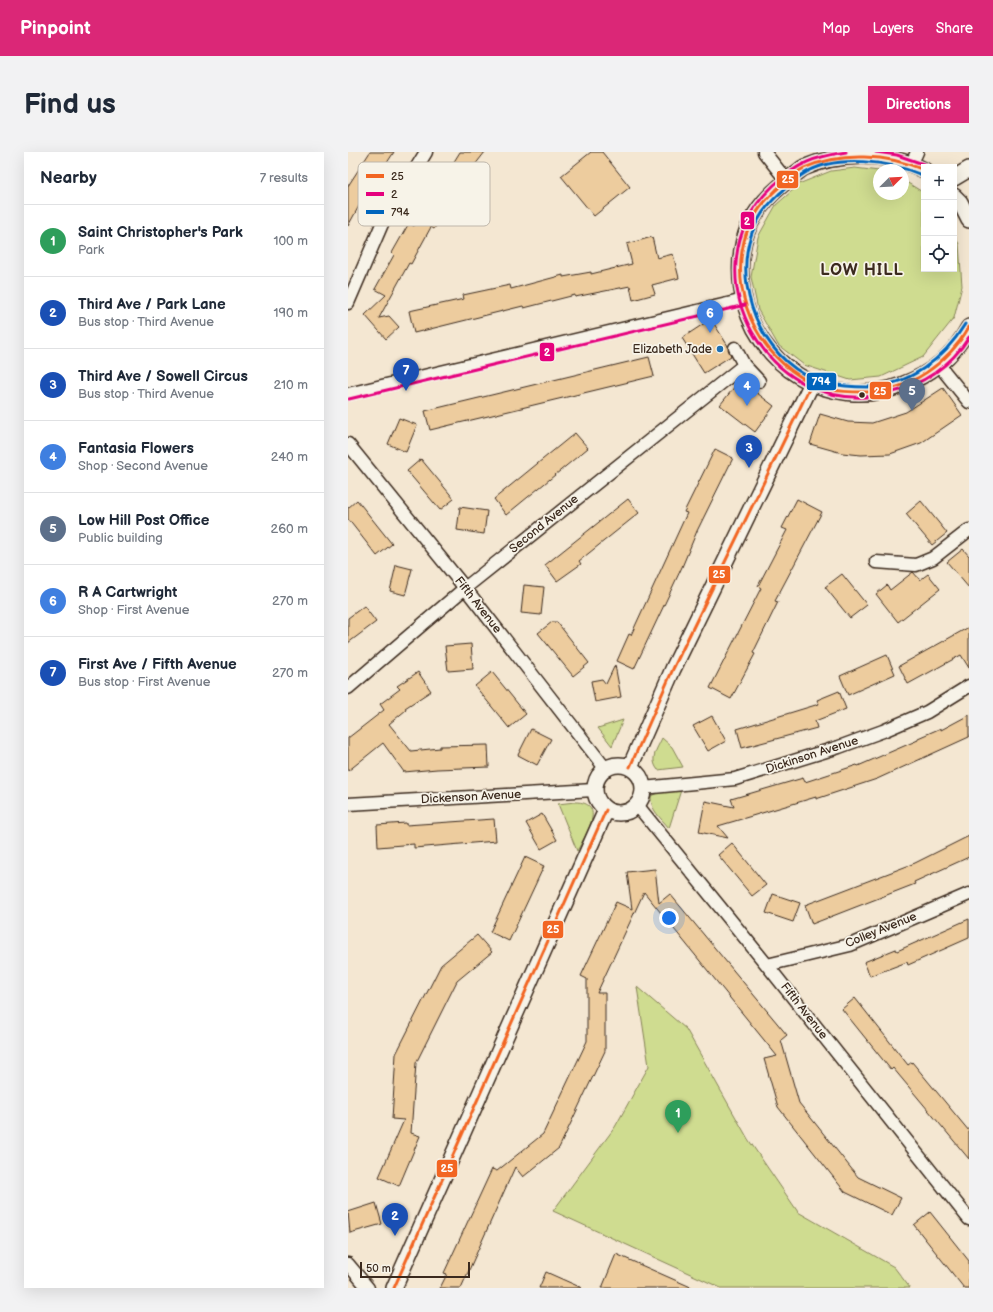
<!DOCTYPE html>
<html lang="en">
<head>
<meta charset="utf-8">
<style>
  body { margin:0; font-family:"Balsamiq Sans",sans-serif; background:#f2f2f3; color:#1f2937 }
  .controls { position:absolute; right:12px; top:12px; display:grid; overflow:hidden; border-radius:0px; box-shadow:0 4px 16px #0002 }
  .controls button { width:36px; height:36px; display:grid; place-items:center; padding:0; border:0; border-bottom:1px solid #e0e1e3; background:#fff; color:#1f2937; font:20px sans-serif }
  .compass { position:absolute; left:525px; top:12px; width:36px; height:36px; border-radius:50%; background:#fff; box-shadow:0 4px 16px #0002; rotate:66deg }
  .scale { position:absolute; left:12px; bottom:10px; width:110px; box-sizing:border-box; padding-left:4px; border:2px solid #3b2a1e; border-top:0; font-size:11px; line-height:14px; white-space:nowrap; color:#3b2a1e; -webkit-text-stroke:3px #f7f3e8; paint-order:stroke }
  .you { position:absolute; left:321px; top:766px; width:14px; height:14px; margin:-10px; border:3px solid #fff; border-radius:50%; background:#1a73e8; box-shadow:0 0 0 6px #1a73e833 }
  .badge { display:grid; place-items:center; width:26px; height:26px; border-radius:50%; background:#db2777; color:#fff; font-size:13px; font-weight:700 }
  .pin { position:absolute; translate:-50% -33px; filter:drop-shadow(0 1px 2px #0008) }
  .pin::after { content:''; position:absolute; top:21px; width:14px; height:12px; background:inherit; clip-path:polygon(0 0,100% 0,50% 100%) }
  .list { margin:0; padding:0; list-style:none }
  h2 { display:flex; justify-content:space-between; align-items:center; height:52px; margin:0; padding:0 16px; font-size:17px }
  h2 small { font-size:13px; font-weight:400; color:#747a83 }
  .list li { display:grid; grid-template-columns:26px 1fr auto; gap:12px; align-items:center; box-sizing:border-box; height:72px; padding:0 16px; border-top:1px solid #e0e1e3 }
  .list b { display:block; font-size:15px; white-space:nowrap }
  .list p { margin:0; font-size:13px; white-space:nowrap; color:#747a83 }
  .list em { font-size:13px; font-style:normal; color:#747a83 }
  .icon { flex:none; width:22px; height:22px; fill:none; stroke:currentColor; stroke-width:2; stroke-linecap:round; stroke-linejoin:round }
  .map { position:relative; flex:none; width:621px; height:1136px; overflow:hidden; border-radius:0px }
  header { display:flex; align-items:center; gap:24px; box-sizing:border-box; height:56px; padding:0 20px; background:#db2777; color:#fff }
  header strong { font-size:19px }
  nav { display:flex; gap:22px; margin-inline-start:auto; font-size:14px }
  .intro { display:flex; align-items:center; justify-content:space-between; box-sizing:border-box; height:96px; padding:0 24px }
  h1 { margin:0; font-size:28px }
  .button { padding:10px 18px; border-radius:0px; background:#db2777; color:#fff; font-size:14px; font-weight:700 }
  main { display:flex; gap:24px; padding:0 24px }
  aside { flex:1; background:#fff; border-radius:0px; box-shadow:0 4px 16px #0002 }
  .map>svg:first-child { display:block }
  .green { fill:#cfdc90; stroke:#858357 }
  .building { fill:#edcc9e; stroke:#3b2a1e }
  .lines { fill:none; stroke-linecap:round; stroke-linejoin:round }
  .minor-casing { stroke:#3b2a1e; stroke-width:15 }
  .tertiary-casing { stroke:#3b2a1e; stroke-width:18 }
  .minor { stroke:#f7f3e8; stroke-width:12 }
  .tertiary { stroke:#f7f3e8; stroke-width:15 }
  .bus-1-casing { stroke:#f7f3e8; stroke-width:6 }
  .bus-2-casing { stroke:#f7f3e8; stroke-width:6 }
  .bus-3-casing { stroke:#f7f3e8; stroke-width:6 }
  .bus-1 { stroke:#f26522; stroke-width:3 }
  .bus-2 { stroke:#e5007d; stroke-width:3 }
  .bus-3 { stroke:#0065bd; stroke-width:3 }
  .poi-dot { fill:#1f6fb2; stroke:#f7f3e8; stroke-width:1.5 }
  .bus-dot { fill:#3b2a1e; stroke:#f7f3e8; stroke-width:1.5 }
  .labels { text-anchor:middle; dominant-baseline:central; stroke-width:3.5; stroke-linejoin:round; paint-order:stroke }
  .poi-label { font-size:12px; fill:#3b2a1e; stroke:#f7f3e8; text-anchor:end }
  .street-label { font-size:12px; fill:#3b2a1e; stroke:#f7f3e8 }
  .district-label { font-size:16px; font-weight:bold; letter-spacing:1px; fill:#3b2a1e; stroke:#f7f3e8 }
  .key { fill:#f7f3e8; stroke:#bfb7ab; stroke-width:1 }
  .key-label { font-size:11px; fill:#3b2a1e }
  .line-badge { stroke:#f7f3e8; stroke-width:1.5 }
  .badge-label { font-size:11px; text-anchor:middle; font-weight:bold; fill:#fff }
</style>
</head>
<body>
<header>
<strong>Pinpoint</strong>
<nav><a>Map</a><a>Layers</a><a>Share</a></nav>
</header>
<div class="intro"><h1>Find us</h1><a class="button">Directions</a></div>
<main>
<aside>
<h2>Nearby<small>7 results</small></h2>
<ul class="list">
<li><span class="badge" style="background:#2e9e5b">1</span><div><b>Saint Christopher's Park</b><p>Park</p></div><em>100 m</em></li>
<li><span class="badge" style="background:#1a4fb4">2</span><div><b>Third Ave / Park Lane</b><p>Bus stop · Third Avenue</p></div><em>190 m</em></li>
<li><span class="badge" style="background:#1a4fb4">3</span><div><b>Third Ave / Sowell Circus</b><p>Bus stop · Third Avenue</p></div><em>210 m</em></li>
<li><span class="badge" style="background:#3f7fe0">4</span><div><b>Fantasia Flowers</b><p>Shop · Second Avenue</p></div><em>240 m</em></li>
<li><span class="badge" style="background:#5c6f8a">5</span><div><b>Low Hill Post Office</b><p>Public building</p></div><em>260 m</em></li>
<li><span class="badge" style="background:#3f7fe0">6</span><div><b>R A Cartwright</b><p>Shop · First Avenue</p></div><em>270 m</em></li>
<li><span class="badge" style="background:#1a4fb4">7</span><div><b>First Ave / Fifth Avenue</b><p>Bus stop · First Avenue</p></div><em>270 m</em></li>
</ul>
</aside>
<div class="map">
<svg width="621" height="1136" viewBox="0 0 621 1136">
  <rect width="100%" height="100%" fill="#f4e7d2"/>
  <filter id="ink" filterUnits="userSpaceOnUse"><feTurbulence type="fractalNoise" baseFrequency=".025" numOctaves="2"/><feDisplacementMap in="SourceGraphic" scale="8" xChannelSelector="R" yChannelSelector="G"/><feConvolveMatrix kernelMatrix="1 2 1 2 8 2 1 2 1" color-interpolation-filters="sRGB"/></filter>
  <g filter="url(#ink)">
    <path class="green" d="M507,16L531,19V42H555V28L576,41V117H606V83L611,92L614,134L606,166L575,205L533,225L502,228L456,213L430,193L410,158L403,125L410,85L428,53L453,31L483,19Z
      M275,568L264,594L250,576Z
      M314,586L324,595L335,615L310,618C301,607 309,597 314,586Z
      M315,638H333L321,676C313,666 302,658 303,644Z
      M227,650C260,650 237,684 229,699L210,652Z
      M289,835L338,877L400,987L450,1060L546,1115L562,1136H373L205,1059L267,975L301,914Z"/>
    <path class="building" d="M22,0H46L11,54L0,74V34Z
      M112,0H137L116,27L86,77L83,75L63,112L61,111L31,166L41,164L51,175L38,187L17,163L38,143L27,137L46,103L44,101L61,71L66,74Z
      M243,0H254L282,35L246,64L213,24Z
      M304,85L309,106L325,102L331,126L304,133L307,142L285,148L282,134L227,145V143L176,156L175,154L66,181L61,159L116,147L115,143L162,133L163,137L215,123V125L243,120V122L284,112L279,92Z
      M363,167L380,194L383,204L356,221L334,186Z
      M301,205L306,224L82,278L77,259Z
      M392,228L426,254L407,280L372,253Z
      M595,236L614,263L573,291L542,302L513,303L494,301L462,292L472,262L500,270L524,271L558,260Z
      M51,266L69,273L58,300L40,292Z
      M227,281L240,296L158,363L146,347Z
      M367,297L385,306L349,379L334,415L286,517L269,509L281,482L283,483L339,361L336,360Z
      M73,307L106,347L92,358L59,319Z
      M280,347L291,361L231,409L233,412L209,429L197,413Z
      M449,347L474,360L427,449L430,450L405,501L407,502L383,547L362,536L413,436L410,434L439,378L434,376Z
      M9,348L44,392L29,404L0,367V356Z
      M573,349L599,381L584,393L558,362Z
      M112,355L139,359L136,382L109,378Z
      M615,397L621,404V436L599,410Z
      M48,413L64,417L57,443L42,439Z
      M565,420L572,428L580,422L592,437L550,470L528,442L539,433L542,438Z
      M494,422L519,453L502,466L477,435Z
      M176,433L196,435L193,463L173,461Z
      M16,454L28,470L0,491V466Z
      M204,470H209L241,511L225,524L190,481Z
      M621,475V516L613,503L560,532L551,514Z
      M123,492L125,517L100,519L97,494Z
      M539,503L547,522L500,543L492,524Z
      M267,513L273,545L247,550L243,529L254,527L258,532Z
      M70,520L83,539L57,556L58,558L41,572L63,599L92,596V594L140,593L141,615L89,617L56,620L35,591L0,619V586L36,558L32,552L52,537L49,534Z
      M144,520L178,562L161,576L127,534Z
      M491,539L498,557L467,569L469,576L394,596L389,577L471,552L469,548Z
      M621,563V585L529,627L468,647V645L370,674L380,686L351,680L357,649L386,655L383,647L455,626L457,630L509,613L510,614L570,588V586L593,576V578Z
      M364,564L378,589L360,599L345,574Z
      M183,577L203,587L189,613L170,603Z
      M194,662L209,688L193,697L178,671Z
      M146,667L148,689L66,696V692L30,695L29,673L58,671V673Z
      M621,684V705L566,730L567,732L464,772L457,753L567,711Z
      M384,691L418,733L404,744L370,703Z
      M177,705L196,714L161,789L142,780Z
      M307,717L311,751L322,742L439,883L433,888L451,951L510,1025L553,1046L544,1063L497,1040L430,955L416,907L429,904L296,740L249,841H257V899L211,996L175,1025L167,1015L113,1136H92L99,1122L96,1121L144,1017L149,1019L195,982L239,889V827L233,824L268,750L284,757L279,720Z
      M425,742L452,751L445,770L418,761Z
      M621,767V786L560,813L559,810L522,824L516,810L548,797L549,799Z
      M129,783L144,800L109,829L68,911L63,981L72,984L51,1034L31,1025L56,968L44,967L48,902L93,813Z
      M507,846L560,913L564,910L621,979V1007L545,916L543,918L494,857Z
      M28,1051L34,1072L2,1081L0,1060Z
      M582,1060L621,1109V1136H616L566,1073Z
      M268,1102L345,1136H254Z
      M198,1120L234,1136H191Z"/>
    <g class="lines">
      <defs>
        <path id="minor" d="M416,0L438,28
          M564,11L569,0
          M0,151L34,72L78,0
          M396,213L411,229
          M591,213L621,250
          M0,242L396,148
          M0,292L117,436L257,616
          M528,410L568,413L585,406L621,378
          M0,536L117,436L396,213L387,196
          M295,636L387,627L491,595L535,579L579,560L621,534
          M0,652L246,638
          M289,653L419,813L621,1067
          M419,813L502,793L621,742
          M0,1112L20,1136"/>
        <path id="tertiary" d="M576,18C541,0 491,0 455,16C434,32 413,48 402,72C392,93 391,116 394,138C406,213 481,261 554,233C584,222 606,203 621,175
          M606,26L621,17
          M606,44L612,50L621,68
          M247 637a24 24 0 1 1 48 0a24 24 0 1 1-48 0Z
          M282,615L325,517L464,231
          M46,1136L258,658"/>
      </defs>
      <use href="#minor" class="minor-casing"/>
      <use href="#tertiary" class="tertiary-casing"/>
      <use href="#minor" class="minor"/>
      <use href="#tertiary" class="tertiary"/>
      <defs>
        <path id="bus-1" d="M576,18C540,2 492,0 456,16C446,21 436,31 428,38C413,52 401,69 396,89C381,149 416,214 474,235C488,240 504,240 519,240C562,239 600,211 621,175
          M282,615L325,517L464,231
          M46,1136L258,658"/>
        <path id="bus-2" d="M498,0C466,5 450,11 426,33C334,118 422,272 542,241C574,233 603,214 621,185
          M528,0L549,3L578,13
          M1,247L397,153"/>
        <path id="bus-3" d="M574,23C542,9 488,2 457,21C447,27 439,35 431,42C417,55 406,71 401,90C387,146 420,215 477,231C492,234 505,235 519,235C561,234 596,207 617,172"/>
      </defs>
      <use href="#bus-1" class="bus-1-casing"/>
      <use href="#bus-2" class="bus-2-casing"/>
      <use href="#bus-3" class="bus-3-casing"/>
      <use href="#bus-1" class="bus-1"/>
      <use href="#bus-2" class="bus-2"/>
      <use href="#bus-3" class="bus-3"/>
    </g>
  </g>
  <circle class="poi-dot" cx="372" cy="197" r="4"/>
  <circle class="bus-dot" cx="514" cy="243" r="3.5"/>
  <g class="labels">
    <g class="poi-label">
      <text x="364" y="197">Elizabeth Jade</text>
    </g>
    <g class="street-label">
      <text transform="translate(196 372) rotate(-39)">Second Avenue</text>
      <text transform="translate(130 453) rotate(52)">Fifth Avenue</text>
      <text transform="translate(464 603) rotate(-18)">Dickinson Avenue</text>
      <text transform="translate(123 645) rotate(-3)">Dickenson Avenue</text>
      <text transform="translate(533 778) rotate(-22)">Colley Avenue</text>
      <text transform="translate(456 859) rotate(52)">Fifth Avenue</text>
    </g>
    <g class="district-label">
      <text x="514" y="118">LOW HILL</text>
    </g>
  </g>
  <rect x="10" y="10" width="132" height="64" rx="6" class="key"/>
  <rect x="18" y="22" width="18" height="4" fill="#f26522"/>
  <rect x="18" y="40" width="18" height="4" fill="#e5007d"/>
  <rect x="18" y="58" width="18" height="4" fill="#0065bd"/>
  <g class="key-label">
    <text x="43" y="28">25</text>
    <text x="43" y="46">2</text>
    <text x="43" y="64">794</text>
  </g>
  <g class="line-badge">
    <rect x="428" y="18" width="23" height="19" rx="4" fill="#f26522"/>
    <rect x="392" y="59" width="15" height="19" rx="4" fill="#e5007d"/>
    <rect x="191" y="190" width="16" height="20" rx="4" fill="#e5007d"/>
    <rect x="458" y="220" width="31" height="19" rx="4" fill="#0065bd"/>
    <rect x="521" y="229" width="23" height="19" rx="4" fill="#f26522"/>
    <rect x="360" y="413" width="23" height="19" rx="4" fill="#f26522"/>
    <rect x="194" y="768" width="22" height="19" rx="4" fill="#f26522"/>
    <rect x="88" y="1007" width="22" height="19" rx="4" fill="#f26522"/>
  </g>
  <g class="badge-label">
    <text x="440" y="31">25</text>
    <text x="399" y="73">2</text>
    <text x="199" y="204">2</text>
    <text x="473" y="233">794</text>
    <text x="532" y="243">25</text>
    <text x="371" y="426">25</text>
    <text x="205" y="781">25</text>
    <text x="99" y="1020">25</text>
  </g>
</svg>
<div class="controls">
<button>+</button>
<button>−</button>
<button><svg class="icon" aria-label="locate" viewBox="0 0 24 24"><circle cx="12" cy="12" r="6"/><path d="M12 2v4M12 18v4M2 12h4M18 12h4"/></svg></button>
</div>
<svg class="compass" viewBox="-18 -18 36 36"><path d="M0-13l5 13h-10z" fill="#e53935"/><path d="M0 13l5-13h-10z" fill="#747a83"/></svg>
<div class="scale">50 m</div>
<div class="you"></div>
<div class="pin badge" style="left:330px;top:981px;background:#2e9e5b">1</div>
<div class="pin badge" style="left:47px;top:1084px;background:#1a4fb4">2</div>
<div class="pin badge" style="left:401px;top:316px;background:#1a4fb4">3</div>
<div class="pin badge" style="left:399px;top:254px;background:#3f7fe0">4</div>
<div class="pin badge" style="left:564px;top:259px;background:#5c6f8a">5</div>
<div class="pin badge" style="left:362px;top:181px;background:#3f7fe0">6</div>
<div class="pin badge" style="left:58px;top:239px;background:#1a4fb4">7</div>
</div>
</main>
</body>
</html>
